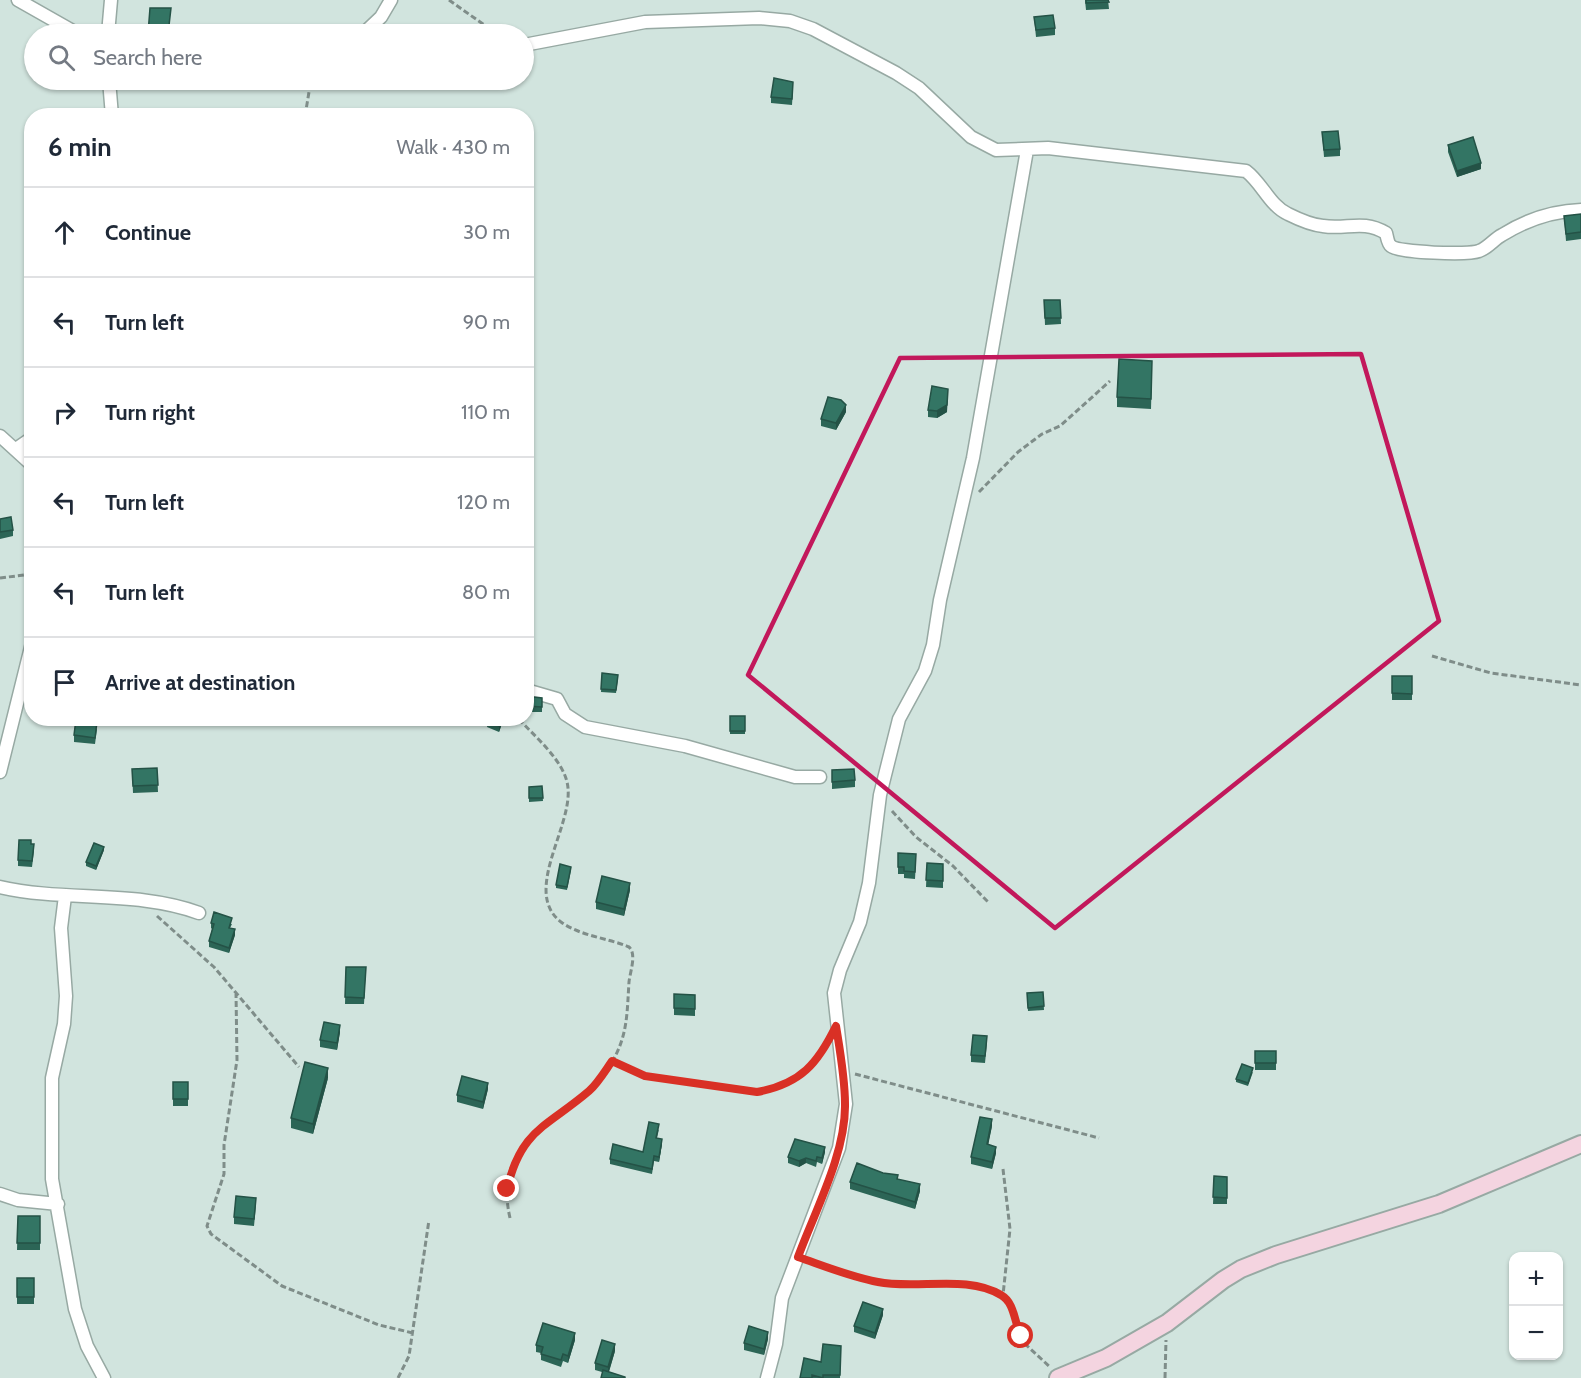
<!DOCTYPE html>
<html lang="en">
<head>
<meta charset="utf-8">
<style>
  body { margin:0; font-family:Cabin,sans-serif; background:#f6f6f7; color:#1f2937 }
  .controls { position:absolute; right:18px; bottom:18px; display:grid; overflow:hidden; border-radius:12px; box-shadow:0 2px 4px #0004 }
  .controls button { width:54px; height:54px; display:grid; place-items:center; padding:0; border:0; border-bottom:2px solid #e0e1e3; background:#fff; color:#1f2937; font:30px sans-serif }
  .stop { position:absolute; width:18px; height:18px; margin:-14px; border:4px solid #d93025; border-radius:50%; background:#fff }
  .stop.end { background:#d93025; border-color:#fff; box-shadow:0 2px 6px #0008 }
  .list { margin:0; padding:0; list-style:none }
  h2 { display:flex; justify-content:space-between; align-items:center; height:78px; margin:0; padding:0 24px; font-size:26px }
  h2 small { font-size:20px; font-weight:400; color:#747a83 }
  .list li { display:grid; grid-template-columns:39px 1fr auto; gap:18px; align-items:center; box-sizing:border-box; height:90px; padding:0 24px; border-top:2px solid #e0e1e3 }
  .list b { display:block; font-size:22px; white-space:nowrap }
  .list em { font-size:20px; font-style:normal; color:#747a83 }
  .icon { flex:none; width:33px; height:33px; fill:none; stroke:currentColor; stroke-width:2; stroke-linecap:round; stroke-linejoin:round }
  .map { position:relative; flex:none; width:1581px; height:1378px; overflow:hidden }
  .search { position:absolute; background:#fff; box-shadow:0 2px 4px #0004; left:24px; top:24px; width:510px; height:66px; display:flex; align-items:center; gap:15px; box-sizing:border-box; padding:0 21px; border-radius:33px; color:#747a83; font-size:22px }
  .panel { position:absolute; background:#fff; box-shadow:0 2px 4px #0004; left:24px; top:108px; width:510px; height:618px; border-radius:24px }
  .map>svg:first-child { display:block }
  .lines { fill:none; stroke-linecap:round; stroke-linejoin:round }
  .street-casing { stroke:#97a9a3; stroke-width:15 }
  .secondary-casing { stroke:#97a9a3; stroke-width:20 }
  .path { stroke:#7f8d89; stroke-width:3; stroke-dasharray:6 3; stroke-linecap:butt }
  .street { stroke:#fff; stroke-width:12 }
  .secondary { stroke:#f4d4e0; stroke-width:16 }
  .wall { fill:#2c6556 }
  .shaded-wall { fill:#245246 }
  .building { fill:#337564; stroke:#245246; stroke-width:1.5 }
  .route { stroke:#d93025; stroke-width:8 }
  .marked { fill:none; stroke:#c2185b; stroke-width:4.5; stroke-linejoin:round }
</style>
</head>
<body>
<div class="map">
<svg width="1581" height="1378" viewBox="0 0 1581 1378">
  <rect width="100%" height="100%" fill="#d1e4de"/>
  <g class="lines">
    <defs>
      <path id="street" d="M18,0L78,34
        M108,34L111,0
        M363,34L381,17L391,0
        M524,45L645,22L759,18L790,21L813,29L896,73L919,88L971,137L996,150L1048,148L1246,171C1262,183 1270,206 1288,214C1298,219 1311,225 1323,226C1347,230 1362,219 1386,233C1387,237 1388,244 1391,246C1398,253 1469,255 1479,251C1488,248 1494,239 1502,235C1526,220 1553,211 1581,210
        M109,80L112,116
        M0,436L32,465
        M16,449L32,438
        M526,690L557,699L565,714L585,727L685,746L795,777H820
        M0,772L32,643
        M0,887C65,902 137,890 199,913
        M65,896L61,928L66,996L64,1024L52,1078V1179L75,1309L87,1346L104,1378
        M0,1194L18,1200L58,1204
        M767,1378L776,1344L782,1298L839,1148L846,1104L834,993L840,970L860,922L869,883L880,795L899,719L925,671L933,645L940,600L973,458L1027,150"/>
      <path id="secondary" d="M1058,1378L1106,1358L1167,1323L1223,1280L1241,1269L1276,1255L1439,1204L1581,1144"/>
    </defs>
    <use href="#street" class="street-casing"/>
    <use href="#secondary" class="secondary-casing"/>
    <path class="path" d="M449,0L497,34
      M305,116L311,80
      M979,492L1018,452L1042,434L1060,426L1110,381
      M0,578L32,574
      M1432,656L1491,673L1581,685
      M892,811L916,837L953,866L988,902
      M157,916L214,967L299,1067
      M236,992L237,1060L224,1145V1174L207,1226L211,1234L282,1286L379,1325L413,1333
      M612,1061L645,1076L757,1092C785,1087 813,1072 826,1046
      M855,1074L1099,1138
      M1003,1169L1010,1229L1003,1295
      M510,1218C490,1131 576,1119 612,1062C628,1035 627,1012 629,982C630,972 637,954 629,947C608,938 580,936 561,922C522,892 572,828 568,788C566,762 535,737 518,718
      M810,1261L877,1282L907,1286L948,1282L994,1291L1003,1296L1011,1305L1016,1327L1024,1343L1050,1367
      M398,1378L409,1356L429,1220
      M1165,1378L1166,1340"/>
    <use href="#street" class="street"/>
    <use href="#secondary" class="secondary"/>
  </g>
  <path class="wall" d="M1085,0H1108L1109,9L1086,10Z
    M1034,17L1055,28V35L1036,37Z
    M793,89L792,105L771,103V97Z
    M1322,132L1340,149V156L1324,157Z
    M1448,145L1481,169L1457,177L1448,152Z
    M1581,214V239L1566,241L1564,216Z
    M1044,300H1060L1061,324L1045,325Z
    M1152,371L1151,409L1117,407V397Z
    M928,410L947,412L937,418L928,417Z
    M846,412L836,430L821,426V419Z
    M0,519L13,530V536L0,539Z
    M602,673L618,679L616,693L601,692Z
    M1392,676H1412V700H1392Z
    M526,696L542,698V712H526Z
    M730,716H745V734H730Z
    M488,718H504L499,732L487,727Z
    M97,729L95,744L74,742V735Z
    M157,768L158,792L133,793L132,769Z
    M832,770L855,780V787L832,789Z
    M542,786L543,801L529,802V787Z
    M31,844L34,851L32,867L18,866V860Z
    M104,850L96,870L86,866V862Z
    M898,853L916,861L915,879L904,878V874H898Z
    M927,863L943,864V888L926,887Z
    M571,870L567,890L556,888V885Z
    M630,890L624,916L596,909V902Z
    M211,923L232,924L230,928L235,935L229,953L209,947V941L212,929L211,928Z
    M346,967H366L364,1004H345Z
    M1043,992L1044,1010L1028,1011L1027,993Z
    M674,994L695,995V1016L674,1015Z
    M340,1032L337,1050L320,1047V1040Z
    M987,1043L985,1063L971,1062V1055Z
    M1255,1051H1276V1070H1255Z
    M1253,1072L1248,1086L1236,1082V1079Z
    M328,1078L313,1134L291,1128V1118Z
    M173,1082H188V1106H173Z
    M488,1089L483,1109L457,1102V1095Z
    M992,1126L988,1144L996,1153L992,1169L971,1164V1157Z
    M659,1129L657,1138L662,1144L659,1162L654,1161L652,1174L610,1164V1159L643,1152Z
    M825,1152L822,1164L817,1162L816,1167L806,1163L799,1167L788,1163V1157Z
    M1214,1176L1227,1177V1204H1213Z
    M898,1179L920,1191L915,1209L850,1189V1182Z
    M256,1205L254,1226L234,1224V1217Z
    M18,1216H40V1250H17Z
    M17,1278H34V1304H17Z
    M883,1315L875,1339L854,1332V1326Z
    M768,1339L764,1355L744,1350V1343Z
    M575,1340L568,1363L563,1361L561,1367L541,1360V1353L536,1352V1345Z
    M841,1346L840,1378H800L804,1358L821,1362Z
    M615,1351L609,1372H602L595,1370V1363Z"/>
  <path class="shaded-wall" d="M1481,163V169L1457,177V171Z
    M948,395L947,412L937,418V411Z
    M846,405V412L836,430V423Z
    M502,718H504L499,732V726Z
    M104,847V850L96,870V866Z
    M630,883V890L624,916V909Z
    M235,929V935L229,953V948Z
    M340,1025V1032L337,1050V1043Z
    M328,1068V1078L313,1134V1124Z
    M488,1083V1089L483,1109V1102Z
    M992,1119V1126L987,1151V1144Z
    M662,1139V1144L659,1162V1157Z
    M825,1147V1152L822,1164V1158Z
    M996,1147V1153L992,1169V1162Z
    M806,1158V1163L799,1167V1161Z
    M920,1184V1191L915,1209V1202Z
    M883,1309V1315L875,1339V1333Z
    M768,1332V1339L764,1355V1349Z
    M575,1333V1340L568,1363V1356Z
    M615,1344V1351L608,1374V1367Z"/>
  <path class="building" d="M1086,0H1108L1109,2L1086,3Z
    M150,8H171L168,34H148Z
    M1053,15L1055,28L1036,30L1034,17Z
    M774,78L793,82L792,99L771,97Z
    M1338,131L1340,149L1324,150L1322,132Z
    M1473,137L1481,163L1457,171L1448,145Z
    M1581,214V232L1566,234L1564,216Z
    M1044,300H1060L1061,318H1045Z
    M1119,359L1152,361L1151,399L1117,397Z
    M932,386L948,389L947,405L937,411L928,410Z
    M828,397L841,400L846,405L836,423L821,419Z
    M11,517L13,530L0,532V519Z
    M602,673L618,675L616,690L601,689Z
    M1392,676H1412V694L1392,693Z
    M526,696L542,698V707L526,706Z
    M730,716H745V731H730Z
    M488,718H502L499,726L487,721Z
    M76,719L97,722L95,738L74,735Z
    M157,768L158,785L133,786L132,769Z
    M854,769L855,780L832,782V770Z
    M542,786L543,798H529V787Z
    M19,840H31V844H34L32,861L18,860Z
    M94,843L104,847L96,866L86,862Z
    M898,853L916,854L915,872L904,871V867H898Z
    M927,863L943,864V881L926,880Z
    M560,864L571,867L567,887L556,885Z
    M602,876L630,883L624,909L596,902Z
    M214,912L232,918L229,928L235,929L229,948L209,941L214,924L211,923Z
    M346,967H366L364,998L345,997Z
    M1043,992L1044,1006L1028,1008L1027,993Z
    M674,994L695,995V1009L674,1008Z
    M324,1022L340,1025L337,1043L320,1040Z
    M973,1035L987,1036L985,1056L971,1055Z
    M1255,1051H1276V1063H1255Z
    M305,1062L328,1068L313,1124L291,1118Z
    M1242,1064L1253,1068L1248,1083L1236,1079Z
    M462,1076L488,1083L483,1102L457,1095Z
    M173,1082H188V1099H173Z
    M980,1117L992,1119L987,1144L996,1147L992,1162L971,1157Z
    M649,1122L659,1124L656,1138L662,1139L659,1157L654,1156L652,1169L610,1159L613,1144L643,1152Z
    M795,1139L825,1147L822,1158L817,1157L816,1161L806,1158L799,1161L788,1157Z
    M857,1163L883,1173L898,1175L897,1179L920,1184L915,1202L850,1182Z
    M1214,1176L1227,1177V1198L1213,1197Z
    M236,1196L256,1198L254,1219L234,1217Z
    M18,1216H40V1243H17Z
    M17,1278H34V1297H17Z
    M863,1302L883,1309L875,1333L854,1326Z
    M543,1323L575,1333L568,1356L563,1354L561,1360L541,1354L543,1347L536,1345Z
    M749,1326L768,1332L764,1349L744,1343Z
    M602,1340L615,1344L608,1367L595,1363Z
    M823,1344L841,1346L840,1375H823V1378L812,1375V1378H800L804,1358L821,1362Z
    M603,1370L625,1377V1378H601Z"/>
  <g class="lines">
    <path class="route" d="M507,1189C521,1129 547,1127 589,1091C598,1083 605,1071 612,1061L645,1076L757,1092C801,1084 818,1063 836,1026C840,1051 845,1078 845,1104C846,1153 815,1211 798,1257C824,1266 851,1277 878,1282C916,1290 967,1274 1001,1295C1015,1303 1014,1322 1021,1336"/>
  </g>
  <path class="marked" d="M1361,354L1439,621L1055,928L748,675L900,358Z"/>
</svg>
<div class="controls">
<button>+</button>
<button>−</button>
</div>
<div class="stop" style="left:1021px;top:1336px"></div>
<div class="stop end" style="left:507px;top:1189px"></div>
<div class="search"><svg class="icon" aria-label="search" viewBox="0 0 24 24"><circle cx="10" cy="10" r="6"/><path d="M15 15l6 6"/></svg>Search here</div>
<section class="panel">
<h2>6 min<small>Walk · 430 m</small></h2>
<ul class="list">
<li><svg class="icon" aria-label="ahead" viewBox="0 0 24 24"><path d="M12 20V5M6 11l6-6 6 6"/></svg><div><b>Continue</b></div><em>30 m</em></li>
<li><svg class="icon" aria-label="left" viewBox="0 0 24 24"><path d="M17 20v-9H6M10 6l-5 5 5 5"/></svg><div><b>Turn left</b></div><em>90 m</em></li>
<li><svg class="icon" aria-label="right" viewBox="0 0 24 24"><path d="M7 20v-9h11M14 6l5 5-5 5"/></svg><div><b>Turn right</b></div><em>110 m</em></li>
<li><svg class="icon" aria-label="left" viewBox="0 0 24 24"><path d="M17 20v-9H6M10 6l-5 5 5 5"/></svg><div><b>Turn left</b></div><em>120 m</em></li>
<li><svg class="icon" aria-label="left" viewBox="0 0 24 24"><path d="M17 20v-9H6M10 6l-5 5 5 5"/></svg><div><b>Turn left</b></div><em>80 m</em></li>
<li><svg class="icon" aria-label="arrive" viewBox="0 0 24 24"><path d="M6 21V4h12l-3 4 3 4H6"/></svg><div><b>Arrive at destination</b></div></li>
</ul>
</section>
</div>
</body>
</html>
